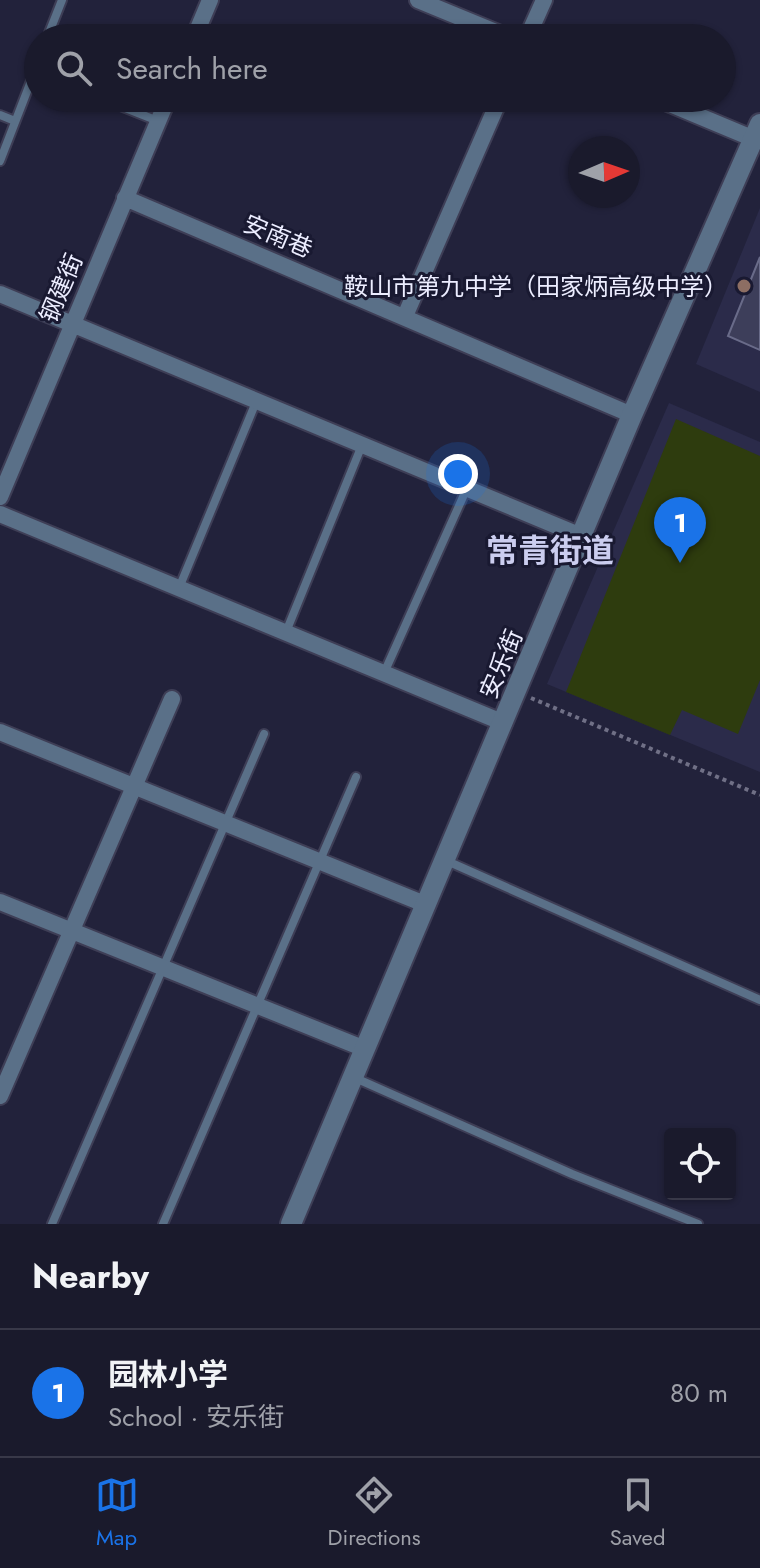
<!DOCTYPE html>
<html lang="en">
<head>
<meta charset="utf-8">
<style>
  body { margin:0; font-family:Jost,"Noto Sans SC",sans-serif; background:#272738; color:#f1f3f6 }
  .controls { position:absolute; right:24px; bottom:24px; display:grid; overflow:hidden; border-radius:8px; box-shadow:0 2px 6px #0004 }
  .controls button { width:72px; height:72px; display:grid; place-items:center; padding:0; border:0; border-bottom:2px solid #383848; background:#1a1a2c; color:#f1f3f6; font:40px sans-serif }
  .compass { position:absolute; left:568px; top:136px; width:72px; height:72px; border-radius:50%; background:#1a1a2c; box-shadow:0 2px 6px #0004; rotate:88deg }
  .you { position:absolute; left:458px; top:474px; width:28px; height:28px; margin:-20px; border:6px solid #fff; border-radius:50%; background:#1a73e8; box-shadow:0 0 0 12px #1a73e833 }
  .badge { display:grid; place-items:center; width:52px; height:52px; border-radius:50%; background:#1a73e8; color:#fff; font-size:26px; font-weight:700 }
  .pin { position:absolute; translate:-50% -66px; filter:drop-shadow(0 2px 4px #0008) }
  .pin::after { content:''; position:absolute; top:42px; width:28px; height:24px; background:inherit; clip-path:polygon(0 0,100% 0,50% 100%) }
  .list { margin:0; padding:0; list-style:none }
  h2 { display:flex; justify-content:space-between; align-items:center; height:104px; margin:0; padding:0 32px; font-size:34px }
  h2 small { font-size:26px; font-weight:400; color:#9fa1a9 }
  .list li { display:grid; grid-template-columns:52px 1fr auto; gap:24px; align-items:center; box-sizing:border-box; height:128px; padding:0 32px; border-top:2px solid #383848 }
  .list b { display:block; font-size:30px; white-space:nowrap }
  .list p { margin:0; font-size:26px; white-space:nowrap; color:#9fa1a9 }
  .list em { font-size:26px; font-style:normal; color:#9fa1a9 }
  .icon { flex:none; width:44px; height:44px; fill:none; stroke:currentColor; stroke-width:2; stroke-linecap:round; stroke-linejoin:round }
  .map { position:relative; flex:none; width:760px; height:1224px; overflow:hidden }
  .search { position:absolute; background:#1a1a2c; box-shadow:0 2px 6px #0004; left:24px; right:24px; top:24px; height:88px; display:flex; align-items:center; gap:20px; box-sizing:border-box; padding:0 28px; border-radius:44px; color:#9fa1a9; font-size:30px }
  .sheet { height:232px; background:#1a1a2c }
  nav { display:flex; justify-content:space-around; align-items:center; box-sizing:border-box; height:112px; border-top:2px solid #383848; background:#1a1a2c; font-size:22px; color:#9fa1a9 }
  nav a { display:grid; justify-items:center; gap:4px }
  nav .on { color:#1a73e8 }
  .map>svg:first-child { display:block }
  .built { fill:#2b2b4a }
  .green { fill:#2e3c0e }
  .building { fill:#3d3e5a; stroke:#696b89; stroke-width:2 }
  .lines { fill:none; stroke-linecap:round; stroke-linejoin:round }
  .service-casing { stroke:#3e3e56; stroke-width:12 }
  .minor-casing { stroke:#3e3e56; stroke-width:20 }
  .tertiary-casing { stroke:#3e3e56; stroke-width:24 }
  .path { stroke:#707086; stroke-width:4; stroke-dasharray:4 4; stroke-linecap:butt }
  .service { stroke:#5a7088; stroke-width:8 }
  .minor { stroke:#5a7088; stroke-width:16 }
  .tertiary { stroke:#5a7088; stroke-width:20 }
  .education-dot { fill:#8d6e63; stroke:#191931; stroke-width:3 }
  .labels { text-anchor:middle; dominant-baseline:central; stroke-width:6; stroke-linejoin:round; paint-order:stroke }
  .street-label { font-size:24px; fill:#ecedff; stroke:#191931 }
  .poi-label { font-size:24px; fill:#ecedff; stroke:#191931; text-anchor:end }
  .district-label { font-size:32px; font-weight:bold; fill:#cbcdef; stroke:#191931 }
</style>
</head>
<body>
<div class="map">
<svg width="760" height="1224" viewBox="0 0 760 1224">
  <rect width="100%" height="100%" fill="#22223b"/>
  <path class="built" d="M760,208V392L696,364Z
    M669,403L760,442V772L547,684Z"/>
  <path class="green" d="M676,419L760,456V680L738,734L682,710L670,735L566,692Z"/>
  <path class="building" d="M760,257V350L728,336Z"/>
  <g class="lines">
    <defs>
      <path id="service" d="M47,38L62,0
        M100,98L158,121
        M0,115L15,121
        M0,161L38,63
        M179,588L256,402
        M286,632L362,445
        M384,673L467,488
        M447,861L760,1000
        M353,1077L572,1174L698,1224
        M52,1224L264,734
        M163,1224L356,777"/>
      <path id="minor" d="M418,0L510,38
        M194,38L210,0
        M527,38L544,0
        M656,98L754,139
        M125,198L632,415
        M0,294L581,536
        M405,316L500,98
        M0,497L168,98
        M0,514L504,723
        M0,732L427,905
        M0,902L365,1049
        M0,1096L172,699"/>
      <path id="tertiary" d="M291,1224L632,415L760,124"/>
    </defs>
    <use href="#service" class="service-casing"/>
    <use href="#minor" class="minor-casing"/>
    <use href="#tertiary" class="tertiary-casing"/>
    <path class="path" d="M531,698L760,795"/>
    <use href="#service" class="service"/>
    <use href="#minor" class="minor"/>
    <use href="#tertiary" class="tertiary"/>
  </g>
  <circle class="education-dot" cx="744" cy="286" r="8"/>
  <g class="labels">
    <g class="street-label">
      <text transform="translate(278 236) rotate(23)">安南巷</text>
      <text transform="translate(61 288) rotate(-67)">钢建街</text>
      <text transform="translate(501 664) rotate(-67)">安乐街</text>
    </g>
    <g class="poi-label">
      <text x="728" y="286">鞍山市第九中学（田家炳高级中学）</text>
    </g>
    <g class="district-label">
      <text x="550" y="551">常青街道</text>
    </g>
  </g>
</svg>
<div class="controls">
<button><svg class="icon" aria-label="locate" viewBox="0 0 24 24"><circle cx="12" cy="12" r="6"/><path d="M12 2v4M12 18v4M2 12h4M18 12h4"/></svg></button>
</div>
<svg class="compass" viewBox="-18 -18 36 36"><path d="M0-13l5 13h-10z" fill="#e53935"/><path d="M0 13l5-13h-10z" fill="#9fa1a9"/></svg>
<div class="you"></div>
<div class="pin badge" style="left:680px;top:563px">1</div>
<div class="search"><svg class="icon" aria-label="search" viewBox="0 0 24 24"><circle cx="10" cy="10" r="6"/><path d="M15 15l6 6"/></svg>Search here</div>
</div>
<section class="sheet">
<h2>Nearby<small></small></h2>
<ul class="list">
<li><span class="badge">1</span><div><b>园林小学</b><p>School · 安乐街</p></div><em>80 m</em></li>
</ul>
</section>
<nav>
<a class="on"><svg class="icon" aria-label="map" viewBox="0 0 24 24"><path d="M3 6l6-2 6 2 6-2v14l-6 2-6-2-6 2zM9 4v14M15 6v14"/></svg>Map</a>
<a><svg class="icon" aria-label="directions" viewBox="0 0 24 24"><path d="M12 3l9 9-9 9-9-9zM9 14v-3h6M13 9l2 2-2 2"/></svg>Directions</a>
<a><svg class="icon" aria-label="saved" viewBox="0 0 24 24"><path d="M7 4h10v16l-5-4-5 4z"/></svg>Saved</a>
</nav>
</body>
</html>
